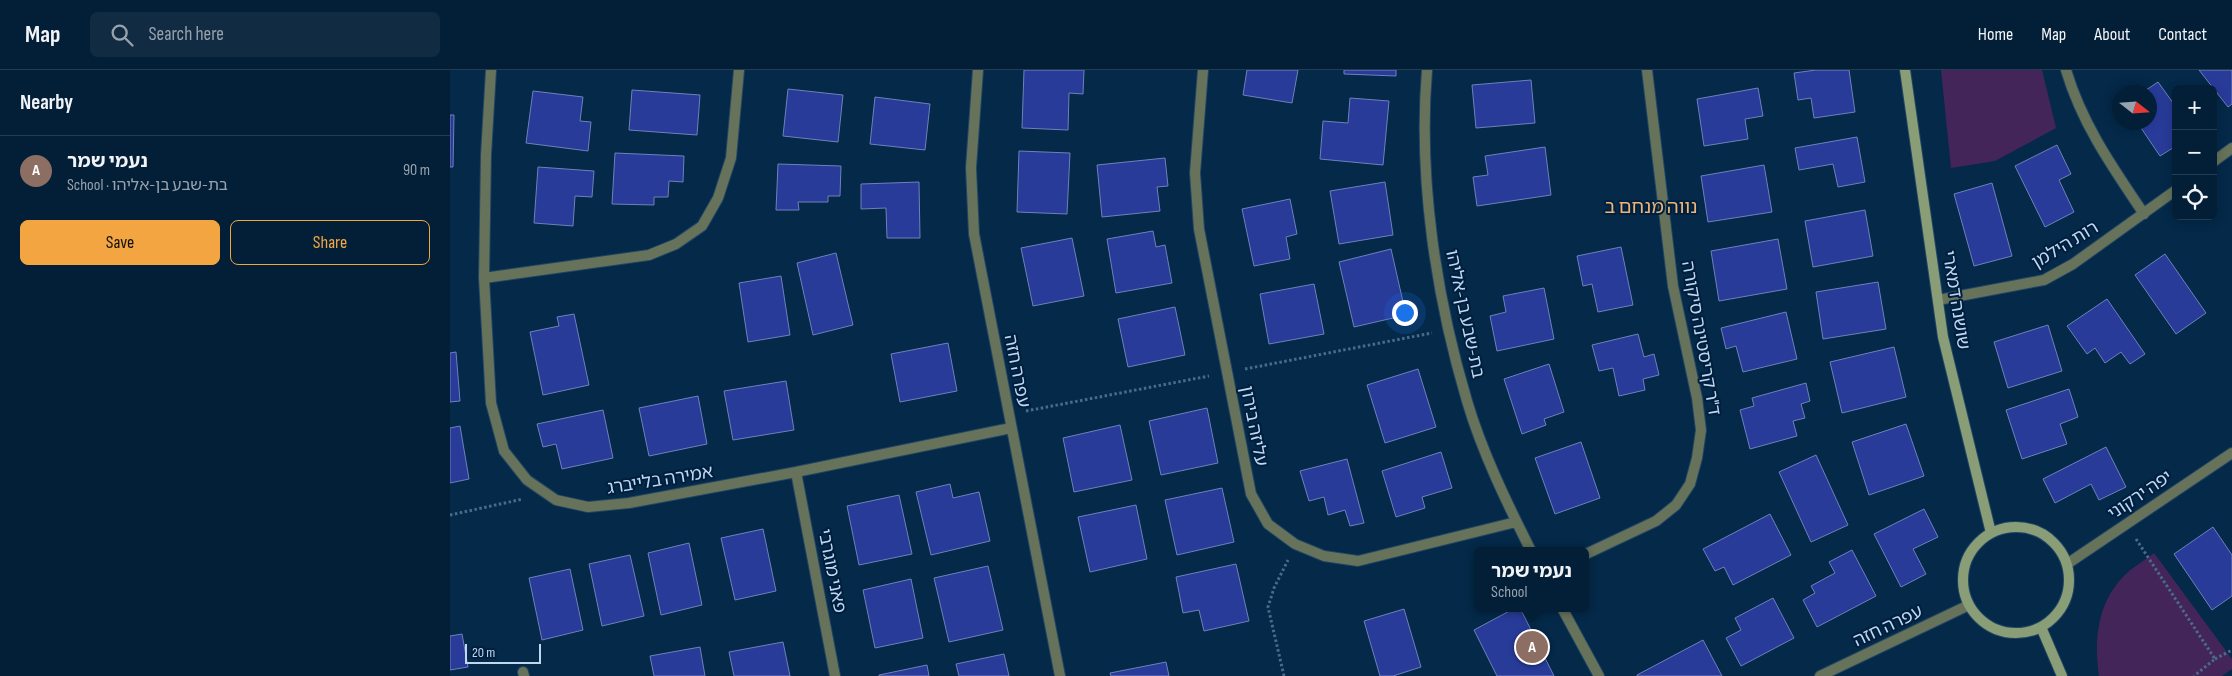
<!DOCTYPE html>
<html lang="en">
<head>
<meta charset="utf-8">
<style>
  body { margin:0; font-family:"Sofia Sans Condensed","Noto Sans Hebrew",sans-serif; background:#112c42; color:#f1f3f6 }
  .controls { position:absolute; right:15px; top:15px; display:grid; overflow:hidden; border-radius:8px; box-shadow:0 2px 12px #0003 }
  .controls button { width:45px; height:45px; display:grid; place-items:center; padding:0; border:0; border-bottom:1px solid #243d52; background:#031f37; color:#f1f3f6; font:25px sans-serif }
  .compass { position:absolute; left:1662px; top:15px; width:45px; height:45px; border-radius:50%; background:#031f37; box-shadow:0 2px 12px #0003; rotate:107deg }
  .scale { position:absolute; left:15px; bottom:12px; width:76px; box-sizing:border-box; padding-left:5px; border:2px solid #bfd7f1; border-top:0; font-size:14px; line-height:18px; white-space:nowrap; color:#bfd7f1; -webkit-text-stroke:4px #001f3e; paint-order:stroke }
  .you { position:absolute; left:954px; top:242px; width:18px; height:18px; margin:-12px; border:4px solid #fff; border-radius:50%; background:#1a73e8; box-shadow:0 0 0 8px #1a73e833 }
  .badge { display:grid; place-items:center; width:32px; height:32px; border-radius:50%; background:#f2a541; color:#fff; font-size:16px; font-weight:700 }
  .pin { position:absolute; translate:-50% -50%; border:2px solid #fff; box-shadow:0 1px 5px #0006 }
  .popup { position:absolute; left:1024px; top:477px; width:115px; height:65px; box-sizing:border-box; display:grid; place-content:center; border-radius:8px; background:#031f37; filter:drop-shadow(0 1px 4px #0005); font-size:16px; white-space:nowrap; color:#97a2ad }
  .popup b { font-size:19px; color:#f1f3f6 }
  .popup::after { content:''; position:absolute; left:50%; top:100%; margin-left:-10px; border:10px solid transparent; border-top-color:#031f37 }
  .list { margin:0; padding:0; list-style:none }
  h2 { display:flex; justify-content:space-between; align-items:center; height:65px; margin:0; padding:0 20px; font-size:21px }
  h2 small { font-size:16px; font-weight:400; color:#97a2ad }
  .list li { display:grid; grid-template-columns:32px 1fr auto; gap:15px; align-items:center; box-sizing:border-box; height:70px; padding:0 20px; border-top:1px solid #243d52 }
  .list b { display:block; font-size:19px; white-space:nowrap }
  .list p { margin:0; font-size:16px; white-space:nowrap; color:#97a2ad }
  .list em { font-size:16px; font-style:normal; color:#97a2ad }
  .actions { display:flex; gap:10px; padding:15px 20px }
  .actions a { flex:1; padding:11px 0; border:1px solid #f2a541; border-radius:8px; text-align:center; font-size:18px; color:#f2a541 }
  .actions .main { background:#f2a541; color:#111 }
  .icon { flex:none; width:28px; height:28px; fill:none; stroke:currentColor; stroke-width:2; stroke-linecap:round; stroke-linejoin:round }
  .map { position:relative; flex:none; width:1782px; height:606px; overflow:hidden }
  header { display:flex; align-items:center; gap:30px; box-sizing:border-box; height:70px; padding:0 25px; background:#031f37; border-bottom:1px solid #243d52 }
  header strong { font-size:24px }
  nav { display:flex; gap:28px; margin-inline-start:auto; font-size:18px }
  .search { width:350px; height:45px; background:#112c42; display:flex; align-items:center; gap:12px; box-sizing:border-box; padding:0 18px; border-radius:8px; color:#97a2ad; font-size:19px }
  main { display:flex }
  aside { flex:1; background:#031f37 }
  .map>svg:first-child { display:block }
  .green { fill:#44255a }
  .building { fill:#283b99; stroke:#6e81ba }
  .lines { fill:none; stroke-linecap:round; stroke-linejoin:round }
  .street-casing { stroke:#224564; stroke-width:12 }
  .secondary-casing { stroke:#224564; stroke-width:12 }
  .path { stroke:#4b6b89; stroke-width:3; stroke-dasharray:2.5 2.5; stroke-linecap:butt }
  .street { stroke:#66735a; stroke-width:10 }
  .secondary { stroke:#899d76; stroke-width:10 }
  .labels { text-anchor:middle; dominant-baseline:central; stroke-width:4; stroke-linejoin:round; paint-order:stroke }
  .street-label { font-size:18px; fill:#bfd7f1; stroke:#001f3e }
  .neighbourhood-label { font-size:19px; fill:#ebb578; stroke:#001f3e }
</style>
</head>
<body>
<header>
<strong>Map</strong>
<div class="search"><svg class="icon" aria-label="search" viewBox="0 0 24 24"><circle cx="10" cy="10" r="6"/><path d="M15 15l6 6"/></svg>Search here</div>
<nav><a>Home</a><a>Map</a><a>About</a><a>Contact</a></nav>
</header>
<main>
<aside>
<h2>Nearby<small></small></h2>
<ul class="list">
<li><span class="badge" style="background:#8d6e63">A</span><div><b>נעמי שמר</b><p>School · בת-שבע בן-אליהו</p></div><em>90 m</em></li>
</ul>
<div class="actions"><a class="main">Save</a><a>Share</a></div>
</aside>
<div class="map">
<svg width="1782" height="606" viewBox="0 0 1782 606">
  <rect width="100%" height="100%" fill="#042949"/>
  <path class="green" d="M1491,0H1592L1606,58L1545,91L1501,98Z
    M1704,483L1782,589V599L1772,606H1649C1644,571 1647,534 1673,507C1681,498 1694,491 1704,483Z"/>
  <path class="building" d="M574,0H634L633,24L619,23L618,60L572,58Z
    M797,0H848L842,33L793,25Z
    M894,0H946V6L894,4Z
    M1366,0H1399L1405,42L1364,48L1361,28L1348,30L1344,3Z
    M1749,0H1782V34L1778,37Z
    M1081,10L1085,53L1026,58L1022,15Z
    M1708,12L1726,37V76L1710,86L1687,52H1700V22H1693Z
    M1308,18L1313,46L1295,49L1298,69L1254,76L1247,29Z
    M338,19L393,25L388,72L333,66Z
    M182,20L250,25L247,65L179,60Z
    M83,21L133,27L130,51L141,52L138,81L76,73Z
    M425,27L480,34L475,80L420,74Z
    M900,28L939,31L933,95L870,89L873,51L898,53Z
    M0,45H4L3,97H0Z
    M1407,67L1415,112L1388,117L1383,94L1349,100L1345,78Z
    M1607,75L1621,104L1609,110L1624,142L1595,157L1565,96Z
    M1095,77L1101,125L1027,136L1023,107L1038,105L1035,86Z
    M569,81L620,83L617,144L567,142Z
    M165,83L234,86L233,112L219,111L218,127H204V135L162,134Z
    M715,88L718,116L707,117L710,141L652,147L647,95Z
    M328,94L391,96L390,126H378V132H348L349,140H326Z
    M1314,95L1322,142L1258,152L1251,106Z
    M88,97L144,101L142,127L125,126L123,156L84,153Z
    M469,112L470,168H437L436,138L411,139V114Z
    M935,112L943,165L889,174L880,121Z
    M1542,113L1562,186L1524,196L1504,124Z
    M840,129L847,164L836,167L840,189L804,196L792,139Z
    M1415,140L1423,186L1363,197L1355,151Z
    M703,161L706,177L715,175L722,213L666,223L657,169Z
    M622,168L634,226L583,236L571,178Z
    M1328,169L1337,219L1269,231L1261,181Z
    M1171,177L1183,235L1148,242L1142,214L1133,216L1127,186Z
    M941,179L956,245L904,257L889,192Z
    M386,183L403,255L363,265L347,193Z
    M1715,184L1756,243L1726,264L1685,205Z
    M331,206L340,265L298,272L289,213Z
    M1428,212L1436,259L1373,269L1366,222Z
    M864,214L874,264L819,274L810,224Z
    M1094,218L1104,269L1047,281L1040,246L1056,242L1053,226Z
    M1657,229L1695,284L1680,294L1671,282L1655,293L1645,278L1637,284L1617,256Z
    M725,237L735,285L678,297L668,249Z
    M1336,242L1347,289L1293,302L1286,276L1276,279L1271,258Z
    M124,244L139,315L93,325L80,262L109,256L107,247Z
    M1598,255L1612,301L1558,318L1544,272Z
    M1188,264L1194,287L1204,284L1209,305L1193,309L1195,320L1169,326L1163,298L1149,301L1142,275Z
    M498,273L507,321L450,332L441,284Z
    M1444,277L1456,327L1392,343L1380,292Z
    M6,282L10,331L0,332V283Z
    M1099,294L1114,342L1094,349L1096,355L1072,364L1054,309Z
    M968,299L986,357L935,373L917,315Z
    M336,311L344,360L283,370L274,321Z
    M1356,313L1360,331L1351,334L1355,348L1343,351L1347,366L1300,379L1290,340L1304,336L1302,328Z
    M1619,319L1628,347L1610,354L1617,374L1572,389L1556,340Z
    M248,326L257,374L199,386L189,338Z
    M757,338L768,393L711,405L699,351Z
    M153,340L163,388L112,399L106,374L93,377L87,354Z
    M1456,354L1474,406L1419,425L1402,372Z
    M670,355L682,410L624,422L613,368Z
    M10,356L19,409L0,413V358Z
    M1131,372L1150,428L1105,444L1085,388Z
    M1656,377L1676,417L1649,430L1641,414L1605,433L1593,409Z
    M991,382L1002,418L972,427L975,438L946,447L932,401Z
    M1366,385L1398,455L1361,472L1329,402Z
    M897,389L914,453L900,456L895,440L878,445L874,427L859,431L850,401Z
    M500,414L503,428L529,422L540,471L481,485L466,422Z
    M772,418L784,472L727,485L715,430Z
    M449,425L462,484L409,495L397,436Z
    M686,435L697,489L640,502L628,447Z
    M1474,439L1488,467L1463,479L1476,504L1451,517L1424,464Z
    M1320,444L1341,485L1283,515L1274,497L1265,501L1253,479Z
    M1763,457L1782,485V526L1762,540L1724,484Z
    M313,459L326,521L285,530L271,468Z
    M239,473L252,535L211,545L198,483Z
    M1402,480L1426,526L1367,557L1353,530L1365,523L1361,516L1385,503L1379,492Z
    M180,485L194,546L152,556L139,494Z
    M786,494L799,551L754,561L749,540L733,543L726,507Z
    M538,496L553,560L499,572L484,508Z
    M120,499L133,560L92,570L79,508Z
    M461,509L473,568L425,578L413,520Z
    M1323,528L1344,568L1291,596L1276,568L1291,560L1285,548Z
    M1065,538H1070L1104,606H1047L1024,560Z
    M954,539L971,597L943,606H930L914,551Z
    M12,564L18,597L0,600V566Z
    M1253,570L1272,606H1187V605Z
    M333,572L340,606H284L279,582Z
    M250,577L255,606H204L200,586Z
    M554,584L559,606H509L506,594Z
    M716,592L719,606H661L660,603Z
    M477,595L479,606H429V605Z"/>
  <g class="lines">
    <defs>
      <path id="street" d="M41,0L36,85L34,208L41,333L54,381L77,410L106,430L138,437L179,433L346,402L561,358
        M528,0L521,98L524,164L610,606
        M753,0L745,103L749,159L801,424L818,454L845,474L874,486L908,491L1066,452
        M977,0C968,108 986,227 1017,331C1032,382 1057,433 1081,481
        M1616,0C1632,54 1663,98 1694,144
        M1763,92L1782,78
        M34,208L199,185L226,174L252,156L268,128L281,88L289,0
        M1488,230L1594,210L1623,194L1726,120
        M346,402L385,606
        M1136,484L1206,451L1226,435L1240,414L1247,388L1251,360L1247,328L1223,216L1197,0
        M1617,494L1782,383
        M1112,538L1149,606
        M73,602L74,606
        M1370,606L1519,535"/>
      <path id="secondary" d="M1455,0L1493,267L1541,463
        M1513 510a53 53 0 1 1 106 0a53 53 0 1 1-106 0Z
        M1591,557L1612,606"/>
    </defs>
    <use href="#street" class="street-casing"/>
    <use href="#secondary" class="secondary-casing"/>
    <path class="path" d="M795,299L982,263
      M576,341L759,306
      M0,445L73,429
      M1686,469L1765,589L1744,606
      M1765,589L1782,580
      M834,606L818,537L824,518L838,490"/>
    <use href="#street" class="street"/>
    <use href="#secondary" class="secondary"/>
  </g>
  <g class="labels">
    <g class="street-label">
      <text transform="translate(1615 175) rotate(-31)">רות הילמן</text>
      <text transform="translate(1506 230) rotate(81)">שושנה דמארי</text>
      <text transform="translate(1015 244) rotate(78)">בת-שבע בן-אליהו</text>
      <text transform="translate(1251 268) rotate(80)">ד"ר קריסטינה סיקורה</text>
      <text transform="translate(567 301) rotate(79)">עפרה חזה</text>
      <text transform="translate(804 356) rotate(79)">עליזה בירון</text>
      <text transform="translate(210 410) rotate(-9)">אמירה בלייברג</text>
      <text transform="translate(1690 425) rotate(-34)">יפה ירקוני</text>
      <text transform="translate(382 501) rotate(79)">פאני מוגרבי</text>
      <text transform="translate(1438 556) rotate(-25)">עפרה חזה</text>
    </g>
    <g class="neighbourhood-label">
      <text x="1201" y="137">נווה מנחם ב</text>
    </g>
  </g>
</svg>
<div class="controls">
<button>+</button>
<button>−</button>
<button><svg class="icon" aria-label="locate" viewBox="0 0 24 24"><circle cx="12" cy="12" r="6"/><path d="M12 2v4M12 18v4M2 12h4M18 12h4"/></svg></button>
</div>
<svg class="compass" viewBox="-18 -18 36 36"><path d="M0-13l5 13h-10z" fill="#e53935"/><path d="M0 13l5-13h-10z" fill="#97a2ad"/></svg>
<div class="scale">20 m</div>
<div class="you"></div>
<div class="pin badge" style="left:1082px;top:577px;background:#8d6e63">A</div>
<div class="popup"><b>נעמי שמר</b>School</div>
</div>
</main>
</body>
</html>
